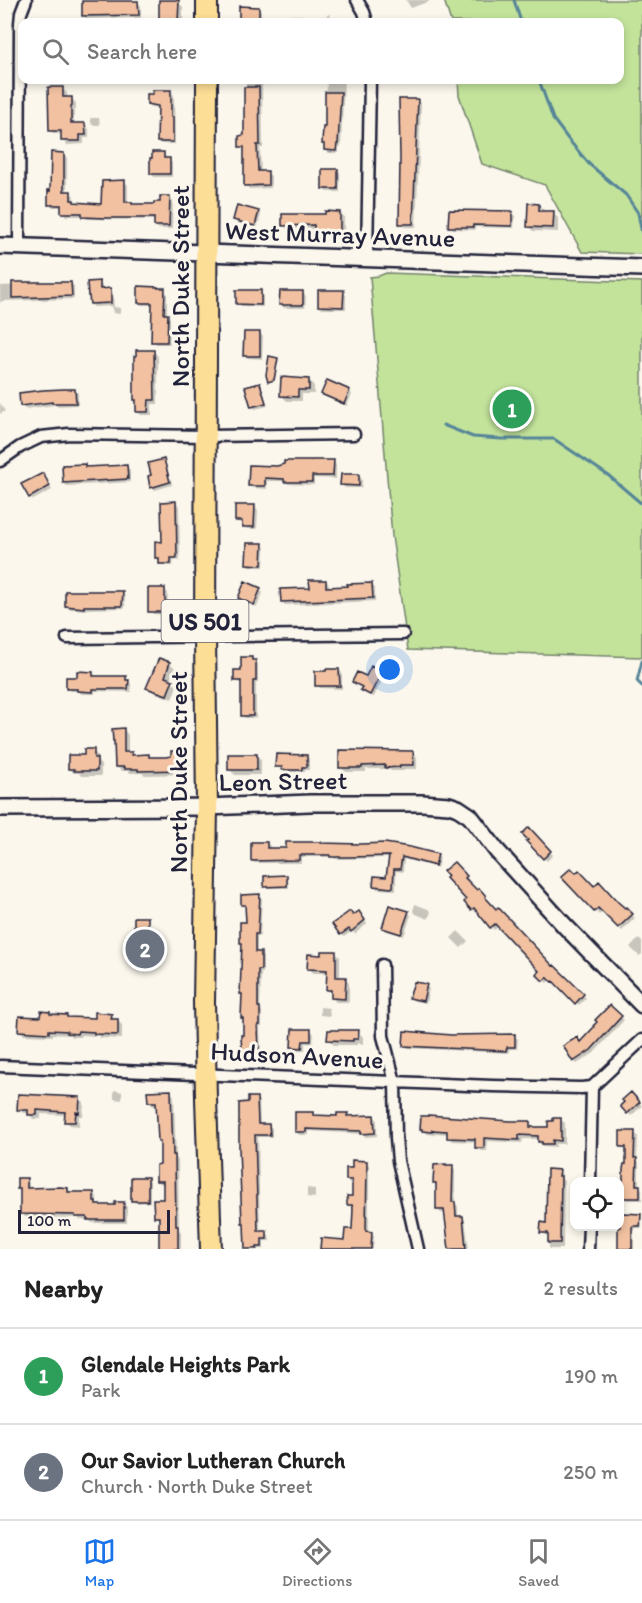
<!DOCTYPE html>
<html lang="en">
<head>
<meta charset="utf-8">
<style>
  body { margin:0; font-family:Itim,sans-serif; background:#f2f2f2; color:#222 }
  .controls { position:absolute; right:18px; bottom:18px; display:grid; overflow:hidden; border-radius:12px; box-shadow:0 3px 9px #0003 }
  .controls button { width:54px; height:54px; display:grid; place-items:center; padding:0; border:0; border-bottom:2px solid #e0e0e0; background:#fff; color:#222; font:30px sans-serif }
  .scale { position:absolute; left:18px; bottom:15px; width:152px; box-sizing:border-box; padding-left:6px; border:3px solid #22223b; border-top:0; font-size:16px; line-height:21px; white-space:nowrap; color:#22223b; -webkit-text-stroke:4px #fbf7ec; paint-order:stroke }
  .you { position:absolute; left:390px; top:670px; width:21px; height:21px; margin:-15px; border:4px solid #fff; border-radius:50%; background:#1a73e8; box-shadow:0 0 0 9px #1a73e833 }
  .badge { display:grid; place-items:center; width:39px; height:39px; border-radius:50%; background:#1a73e8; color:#fff; font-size:20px; font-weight:700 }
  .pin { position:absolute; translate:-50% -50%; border:3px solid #fff; box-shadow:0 2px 6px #0006 }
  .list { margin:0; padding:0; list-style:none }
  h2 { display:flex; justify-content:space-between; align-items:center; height:78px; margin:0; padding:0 24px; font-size:26px }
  h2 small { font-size:20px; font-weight:400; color:#767676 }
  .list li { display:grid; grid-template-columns:39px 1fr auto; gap:18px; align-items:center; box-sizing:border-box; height:96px; padding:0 24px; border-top:2px solid #e0e0e0 }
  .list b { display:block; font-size:22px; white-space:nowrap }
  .list p { margin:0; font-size:20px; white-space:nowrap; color:#767676 }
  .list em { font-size:20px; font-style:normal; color:#767676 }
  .icon { flex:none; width:33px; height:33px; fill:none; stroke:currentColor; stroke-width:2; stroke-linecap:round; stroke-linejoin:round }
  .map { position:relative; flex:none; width:642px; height:1249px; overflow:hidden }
  .search { position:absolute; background:#fff; box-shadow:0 3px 9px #0003; left:18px; right:18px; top:18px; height:66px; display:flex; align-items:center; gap:15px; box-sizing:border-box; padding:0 21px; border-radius:12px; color:#767676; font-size:22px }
  .sheet { height:270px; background:#fff }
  nav { display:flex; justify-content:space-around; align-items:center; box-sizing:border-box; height:84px; border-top:2px solid #e0e0e0; background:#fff; font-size:16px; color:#767676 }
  nav a { display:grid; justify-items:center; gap:3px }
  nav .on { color:#1a73e8 }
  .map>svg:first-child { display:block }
  .green { fill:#c3e39b; stroke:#72826b; stroke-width:1.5 }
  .shadow { fill:#0003 }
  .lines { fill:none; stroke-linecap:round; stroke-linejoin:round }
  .stream { stroke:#568598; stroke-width:3 }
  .building { fill:#f1c1a1; stroke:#22223b; stroke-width:1.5 }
  .street-casing { stroke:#22223b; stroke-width:15 }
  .secondary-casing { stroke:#22223b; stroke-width:20 }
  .highway-casing { stroke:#22223b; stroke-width:24 }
  .street { stroke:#fbf7ec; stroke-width:10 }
  .secondary { stroke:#fbf7ec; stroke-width:15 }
  .highway { stroke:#fdde96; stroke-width:20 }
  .labels { text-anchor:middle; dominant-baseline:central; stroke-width:6; stroke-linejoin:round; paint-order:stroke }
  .shield { fill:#fbf7ec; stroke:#636270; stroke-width:1.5 }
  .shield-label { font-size:24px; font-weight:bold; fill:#22223b }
  .street-label { font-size:26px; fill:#22223b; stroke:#fbf7ec }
</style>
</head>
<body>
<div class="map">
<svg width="642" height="1249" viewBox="0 0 642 1249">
  <rect width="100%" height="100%" fill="#fbf7ec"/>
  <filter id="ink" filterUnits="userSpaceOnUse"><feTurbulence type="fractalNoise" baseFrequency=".0167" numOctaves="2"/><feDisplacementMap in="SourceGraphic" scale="12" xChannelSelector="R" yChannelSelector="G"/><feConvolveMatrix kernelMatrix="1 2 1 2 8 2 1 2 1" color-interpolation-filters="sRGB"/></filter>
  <g filter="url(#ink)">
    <path class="green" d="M444,0H642V254L582,252L545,185L482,164L459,95L458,80H620V22H451Z
      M386,273L642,282V657L408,650L392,536L370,277L379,276Z"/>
    <path class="shadow" d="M406,0H429L430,1L411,8Z
      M160,1L178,2L183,7V22H160Z
      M138,3L141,6V18L87,19L84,16Z
      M240,8H258L261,11V22H240Z
      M329,14L336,22H319Z
      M289,15H303L306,18V22H289Z
      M246,80H269V82H262L263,148H260L261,173H267L271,176V188L249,189L245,185L244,150L241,146L246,137Z
      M327,80H346H344L341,147H339V153H329L325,150Z
      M63,89L67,93V99H72L76,103V110H74V125L85,124L89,129V138H84V144L67,145L63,140L62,134H54L50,130Z
      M171,92L174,95L175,144H162L159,141V108L151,107L148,104Z
      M417,100L421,104L416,227H404L400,223Z
      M90,118H99L100,125H92Z
      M64,154L67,158V192H70L74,196L73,201L76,204L103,205L125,182L128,185V203H132L134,206L161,204L169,197L173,201L172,229H159L156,226V220L87,219L84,216H66L63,213V207H53L50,204Z
      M163,154L166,157V160H169L172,163V177H154L151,173Z
      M337,170L340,173V192H327L324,189Z
      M539,205L544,210L543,213H553L558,218V232L533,231L528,226Z
      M258,212L261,215L257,228L237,223L234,220Z
      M340,213L344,217V237L320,236L316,231V229L288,230L284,225Z
      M511,213L515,216L514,228L475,227V230L453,229L450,226Z
      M99,282L102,286V290H110L113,293L114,307L120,308V314L113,313L112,306L94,307L91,304Z
      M71,283L74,286V299L2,301L0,303V286Z
      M164,290L167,293V315L170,318V344H156L153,341V305H142L139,302Z
      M260,292L263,295V307L241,306L238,303Z
      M302,292L306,296L305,308H284L281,304Z
      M343,292L346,295V309H322L319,306Z
      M260,333L263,337L262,359L248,358L245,355Z
      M154,352L158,356V404H152V415H141L137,411V401L135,399Z
      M277,359L278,360L275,381L270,382L269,381Z
      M309,380L314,386V394H302V401H287L282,396Z
      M259,385L262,388L268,406L255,409L252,406Z
      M75,390L78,393V405L57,406L55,405L25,409L22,405Z
      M349,391L352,394L347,406L326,397L323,394Z
      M0,403L5,411L0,414Z
      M163,461L166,464L172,485L155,490L152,487Z
      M333,462L336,465V479L314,478V485L288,484L285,481H267V489L253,488L250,485L277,467Z
      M85,466L87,468L127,466L130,470V482L67,486L64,483Z
      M359,476L362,479V488H345L342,485Z
      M45,478L52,490L33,500L30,497Z
      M176,503L179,506L180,561L174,560L173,566H164L156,557L164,543Z
      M255,507L258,510L257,529H247L244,526V523H240L237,520Z
      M262,545L265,548L264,567H250L247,564Z
      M325,581L329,584V589L371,585L375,588V601L285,605L282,602L311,589Z
      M165,590L168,593L167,615L153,614L149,611Z
      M260,590L263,593L257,607L243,600L239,597Z
      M122,593L125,596V608L86,609V610L69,609L66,606Z
      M251,659L258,664V683H256V718H245L242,715V683H239L236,680Z
      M160,660L170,663L175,668L170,680L177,686L172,699L153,692L148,687Z
      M339,670L342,673V689L320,688L317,685Z
      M92,673L95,676L125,678L131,684V692L95,691V694H81L79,691H70L67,688L79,679Z
      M381,673L384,676L374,697L365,693L362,690L363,688L354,682Z
      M124,730L128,735V754H132L134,756H149L151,758H166L184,753L189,758L190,774L145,775L142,773H130L128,771H121L116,766Z
      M93,751L98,756V762L101,765V776H81L79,773H74L69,768Z
      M413,753L417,757V769H404V771H391L389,769H366V772H345L341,767Z
      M256,755L261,760V775H235L230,770Z
      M306,756L309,759V770H305V772H286L277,766Z
      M529,829L553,855L547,861L528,842Z
      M267,843L270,846V849L437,856L440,858L437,868L404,859L403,872L396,871V890L377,889L375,886L387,879L390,858L335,859L333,857H301V863H255L252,860Z
      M454,864L469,880L467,882L477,892L479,890L488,900L487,901L586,998L579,1005L557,983L551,979L547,983L538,974L542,971L499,926L494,930L477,910L475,912L466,902L468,900Z
      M286,876L288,879L289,888H268L266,886Z
      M563,877L594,888L626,909L635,918L622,931L603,911L599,915Z
      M259,896L262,899L260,936H257V954H260L263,957V973H261L260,1009L262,1012V1027H260L261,1057L247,1058L244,1054L247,924L246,908L243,905Z
      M415,904L428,909L431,912L428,919L416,914L413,911Z
      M408,912L411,915L404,936L387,931L384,928Z
      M362,916L367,924L355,934L352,931L344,937L341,934L354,917Z
      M147,918L149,935L156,936V965H137L136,964Z
      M458,931L468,941L461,948L451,938Z
      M639,939L642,942V954L639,956L630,947Z
      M335,953L340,957V979H345L349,983V1002H336L332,998V994L328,990V973H313L309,968Z
      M426,986L429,989L426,1003L414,1001L411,998Z
      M320,1007L329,1008L330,1016L320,1015Z
      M610,1007L624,1020L594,1053L577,1064L574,1061L577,1039L581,1043L596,1027Z
      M50,1013L52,1016L68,1018L96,1019L111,1015L122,1025V1039L100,1038L98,1036L82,1035L81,1037H73L70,1035L53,1034V1036L24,1035L20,1030Z
      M311,1031L314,1034L313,1044L305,1043V1050H296L293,1047Z
      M358,1032L363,1037V1044L357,1043V1045H334L329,1040Z
      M451,1036H514L518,1039L517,1049H509V1053L408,1048L405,1045Z
      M114,1090L122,1092V1100L114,1099Z
      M171,1092L174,1096L176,1158L178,1160L179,1230L181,1232V1249H161L160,1220L155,1216L165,1200L164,1184H161L158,1181L162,1166V1143L158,1106H153L149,1102Z
      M631,1094L642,1106L631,1116L622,1106Z
      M79,1098L84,1102L83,1116H79V1126L70,1125L66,1121V1115L41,1114V1119H33L29,1113H23L19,1109Z
      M256,1098L259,1101L260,1125H269L272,1128V1137H258L260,1233L266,1232L269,1235L270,1241H264V1249H246L240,1148L250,1104Z
      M312,1113L316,1117L338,1118L347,1115L350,1117L374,1116L377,1119V1136L366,1137L363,1134L309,1131V1135H299L296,1131Z
      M561,1120L565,1123V1144H556V1147L543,1146L539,1142V1139H523L522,1143L488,1141L487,1151H480L477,1147V1142L452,1141L448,1137V1134L436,1133L435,1135L428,1134L421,1128L530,1123L534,1128H549Z
      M634,1133L638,1136L637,1160L639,1162V1186L642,1189V1200H627L624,1197L628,1149H624L621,1146Z
      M366,1162L369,1165V1233L374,1236L373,1249H322V1240L345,1241L353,1231L355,1208H352L349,1205L354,1198V1183H350L347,1180L354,1169Z
      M452,1167L455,1170V1203L458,1206V1218L462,1217L465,1220L469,1249H450L446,1213H441L438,1210L437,1185L435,1183Z
      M559,1171L562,1174V1179L564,1181L563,1249H549V1235H545L542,1232L548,1224Z
      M147,1178L150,1181V1202L135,1203L133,1200Z
      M26,1179L29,1183V1189H68L71,1193H93L97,1196V1205L116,1206L123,1203L127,1207V1223H92L89,1220H80L78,1218L25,1217L22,1214L21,1191L19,1188Z
      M307,1188L315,1189V1198L307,1197Z
      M640,1215L642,1217V1228H636L634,1231V1249H620V1220Z"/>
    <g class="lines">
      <path class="stream" d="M514,0L521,22
        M539,80L553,119L568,139L589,164L626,195L638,213L642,234
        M443,425L473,437L501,439H554L609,476L642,504
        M642,661L637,681L642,686"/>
    </g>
    <path class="building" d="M159,0H179L178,22H159Z
      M82,1H138L139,15L82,16Z
      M239,6L259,7V22H239Z
      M48,87H63V97H72V106H71V123H85L86,135H80V141H61V131H49Z
      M244,87H259L260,145H257L258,171H268V185L244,186V147H239V136L244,135Z
      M153,90H171V117H173V142H157L158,106L147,104V94H153Z
      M325,92H341L338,144H337L336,151L324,150V144H322L323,127H325Z
      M399,99H418L413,224H399L400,159Z
      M51,152L64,153V191H71V200H74V202L101,204L102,181L125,180V202H132V204H154V202H160V196H170L169,226H154V218H106L82,217V213H61V205H48V190L50,191Z
      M152,152H164V158H170V174H150V158H152Z
      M322,169H338V189H322Z
      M528,203L539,204V211H554L553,228L527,227Z
      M237,205L259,211L255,226L233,220Z
      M449,210L512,211V226L473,225V227H448Z
      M325,211L340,212V233L314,232V225L282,226V214H325Z
      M100,281V289L111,288V303L90,304L89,296H88L87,282Z
      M12,282H71L72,296L12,298Z
      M138,286L158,287V288H165L164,314H168L167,342H151L152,303H138Z
      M236,290H261V305L236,304Z
      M318,290H344L343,307L318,306Z
      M280,291H303V305H279Z
      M244,332H260V356H243Z
      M136,350H154L155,400H149L148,412H136V400H134V356H136Z
      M269,356L278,358L274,380L268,382L266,375Z
      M281,377L309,379V390H298V397L280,396Z
      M327,380L350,390L344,404L321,394Z
      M260,383L266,403L251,407L245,387Z
      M64,389H75L76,403H52V402L20,406L19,393L43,390Z
      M164,459L170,482L150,488L148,476L151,475L148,463Z
      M311,460H334L333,476H312V482H284V479L265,478V486H248L249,465L277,466L284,464V461H311Z
      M85,464V467L127,465L128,479L63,483L62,465Z
      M43,473L50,486L29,498L21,484Z
      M341,474H359V486L340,485Z
      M176,501L177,558H171V564H159V558H155V541L162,542L161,502Z
      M235,505H255L254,527H242V521H235Z
      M247,543H263L262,565L246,564Z
      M309,580H326V587L348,586L347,584L372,583L373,598L281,602L280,589L310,588Z
      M245,581L261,588L254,605L238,598Z
      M148,588H165V612H148Z
      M65,591H123L122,606H84V608L65,606Z
      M241,657H252V660H256V681H253V716H241V681H234V670H241Z
      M159,658L170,662L165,677L173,680L167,695L146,688Z
      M371,666L382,672L370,695L360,690L362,687L352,682L357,672L366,676Z
      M326,669H339L340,686H315V671H326Z
      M77,671L93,672V676H126V680H129L128,689H93V692L77,691V689H66V677H77Z
      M124,728V752H132V755L149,754V757H166L171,756V751H184L186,770L138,771V769H124V767H115L114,741H113L112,729Z
      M84,749H94V758H97V771H74V769H68V755H84Z
      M339,750L413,751L414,765H400V767L385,768V765L362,766V768H339Z
      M228,754H257V770H228Z
      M276,754L307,755V767H302V770H282V767H275Z
      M529,827L551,851L543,859L526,841L528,840L522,834Z
      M251,842H267V848H286V842H321V843L361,844L385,843L410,847L438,854L435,866L402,857L400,869H394L393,887L391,888L373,886L374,876L386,877L389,856L351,857H330V855H299V860L251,861Z
      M454,862L467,876L465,878L477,890L479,888L486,896L485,897L496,909L498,907L553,966L554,965L584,994L575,1004L553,981L552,982L547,977L543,981L536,974L539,971L495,924L490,928L474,908L471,910L464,902L466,900L446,878L448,876L443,871Z
      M571,868L576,873L579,870L594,886L599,881L618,902L625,908L626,907L633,914L618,928L598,908L594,912L561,877Z
      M287,875V886L264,887V876Z
      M260,894L258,934H255V952H261V970H258V1007H260V1025H258L259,1055H242L241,1035H243V1018H241L242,994H240L242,943H240V922H246L245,905H241V895Z
      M389,905L409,911L401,934L382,928Z
      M350,911L353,915L359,911L365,920L351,932L349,929L340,935L332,924Z
      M134,917H148V933H155L156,965H134Z
      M321,951H336V977H346L345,999L331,998V990H326L327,970L307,969L308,954L321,955Z
      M414,982L427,984L423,1001L409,998Z
      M610,1005L622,1016L591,1050L573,1062L563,1046L577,1037L580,1042L594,1027L593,1026L597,1022L595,1020Z
      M41,1011L50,1012V1014L67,1015V1017L95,1018V1012L112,1014L111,1019H118V1035L94,1034V1032L78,1031L77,1034L67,1033V1031L49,1030V1033L18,1031L19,1016L40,1017Z
      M292,1029H311V1041H303L302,1048L291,1047Z
      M328,1030H359L358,1039H353V1041L327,1040Z
      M404,1031L451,1035L515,1034V1047H507L506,1051L403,1046Z
      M171,1090L173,1155H175L176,1226H178V1249H159V1217H154L153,1199H163V1181H156V1165L160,1164V1141H158L156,1102H148L147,1091Z
      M631,1092L640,1102L627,1114L620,1106L624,1102L622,1100Z
      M18,1094L80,1097L79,1113L76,1112L75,1122H64L65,1112L37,1110V1115H28V1110H17Z
      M248,1097H257L258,1124H269L270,1135H255L258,1231H267V1239H262V1247H257V1249H245L244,1223H242L239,1148V1103L248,1102Z
      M295,1112H313V1115L337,1116V1113H348L347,1116L374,1115L375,1133L361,1134V1131L306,1129V1132H295Z
      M428,1115L510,1121H530V1127H548V1121H553V1118H561V1141L553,1140V1144H542V1142H538V1136L519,1135V1140L484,1138V1148H475V1139L447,1138V1131L432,1130V1132L422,1131V1129H420L421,1116H428Z
      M620,1131H635L634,1158H637L636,1185H640V1198H623V1169L624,1164H626V1147H620Z
      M352,1160L367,1161L366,1231L372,1232L371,1249H320L321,1238L344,1240L345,1229H352L353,1209L352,1205H347V1196H352V1180H346V1168H352Z
      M446,1164V1165H453L452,1202H455L456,1216H463L466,1249H449L444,1210H436V1183H433L434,1165Z
      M547,1169L560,1170L559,1176H561L560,1243H548V1233H540L541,1222L546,1223Z
      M131,1177H148V1201H131Z
      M17,1178H27V1188L60,1187L68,1188V1192H94V1202H96V1205H115V1202H124V1220H87V1217H75V1215L20,1214V1189H17Z
      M622,1213L641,1214L640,1226H633L632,1227V1249H618V1227H620V1218H622Z"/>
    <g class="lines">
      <defs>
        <path id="street" d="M357,0L364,12L367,22
          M19,247L20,23L21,13L26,0
          M367,258L370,80
          M0,461L20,447L41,437L69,434L206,436L354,434
          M67,638L403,634
          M382,965L383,1036L395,1082L396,1138L398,1161L418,1249
          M0,1066L492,1086L581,1088L592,1087
          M590,1182L592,1087L642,1040
          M588,1249L589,1226"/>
        <path id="secondary" d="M0,246L642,268
          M0,808L207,807L310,803H422L449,805L458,808L470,816L497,851L565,926L642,1005"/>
        <path id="highway" d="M207,0V22
          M207,80L205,636L207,807L204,1002L206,1098L211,1249"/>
      </defs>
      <use href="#street" class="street-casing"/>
      <use href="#secondary" class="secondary-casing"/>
      <use href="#highway" class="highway-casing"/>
      <use href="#street" class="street"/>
      <use href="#secondary" class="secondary"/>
      <use href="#highway" class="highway"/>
    </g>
  </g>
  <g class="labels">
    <rect class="shield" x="161.5" y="600" width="87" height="42" rx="4.5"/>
    <g class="shield-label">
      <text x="205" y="621">US 501</text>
    </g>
    <g class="street-label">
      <text transform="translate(340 234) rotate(2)">West Murray Avenue</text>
      <text transform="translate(180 286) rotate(-90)">North Duke Street</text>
      <text transform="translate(178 772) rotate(-90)">North Duke Street</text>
      <text transform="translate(283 781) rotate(-1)">Leon Street</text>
      <text transform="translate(297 1055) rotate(3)">Hudson Avenue</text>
    </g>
  </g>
</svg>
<div class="controls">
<button><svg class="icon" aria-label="locate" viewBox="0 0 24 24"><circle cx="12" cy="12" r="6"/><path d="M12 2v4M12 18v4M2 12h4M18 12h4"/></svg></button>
</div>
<div class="scale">100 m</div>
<div class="you"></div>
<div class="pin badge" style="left:512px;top:409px;background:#2e9e5b">1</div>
<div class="pin badge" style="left:145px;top:949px;background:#6b7280">2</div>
<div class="search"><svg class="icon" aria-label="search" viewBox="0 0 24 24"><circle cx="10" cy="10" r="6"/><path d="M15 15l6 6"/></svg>Search here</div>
</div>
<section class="sheet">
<h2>Nearby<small>2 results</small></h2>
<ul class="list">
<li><span class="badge" style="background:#2e9e5b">1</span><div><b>Glendale Heights Park</b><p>Park</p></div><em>190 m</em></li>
<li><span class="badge" style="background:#6b7280">2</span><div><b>Our Savior Lutheran Church</b><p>Church · North Duke Street</p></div><em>250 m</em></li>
</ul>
</section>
<nav>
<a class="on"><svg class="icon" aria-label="map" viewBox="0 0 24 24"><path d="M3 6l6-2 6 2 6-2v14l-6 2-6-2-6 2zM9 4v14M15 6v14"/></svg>Map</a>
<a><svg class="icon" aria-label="directions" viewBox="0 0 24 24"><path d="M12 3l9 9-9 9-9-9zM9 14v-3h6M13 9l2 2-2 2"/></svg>Directions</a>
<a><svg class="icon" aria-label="saved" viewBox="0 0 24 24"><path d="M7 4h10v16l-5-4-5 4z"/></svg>Saved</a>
</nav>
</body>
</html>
